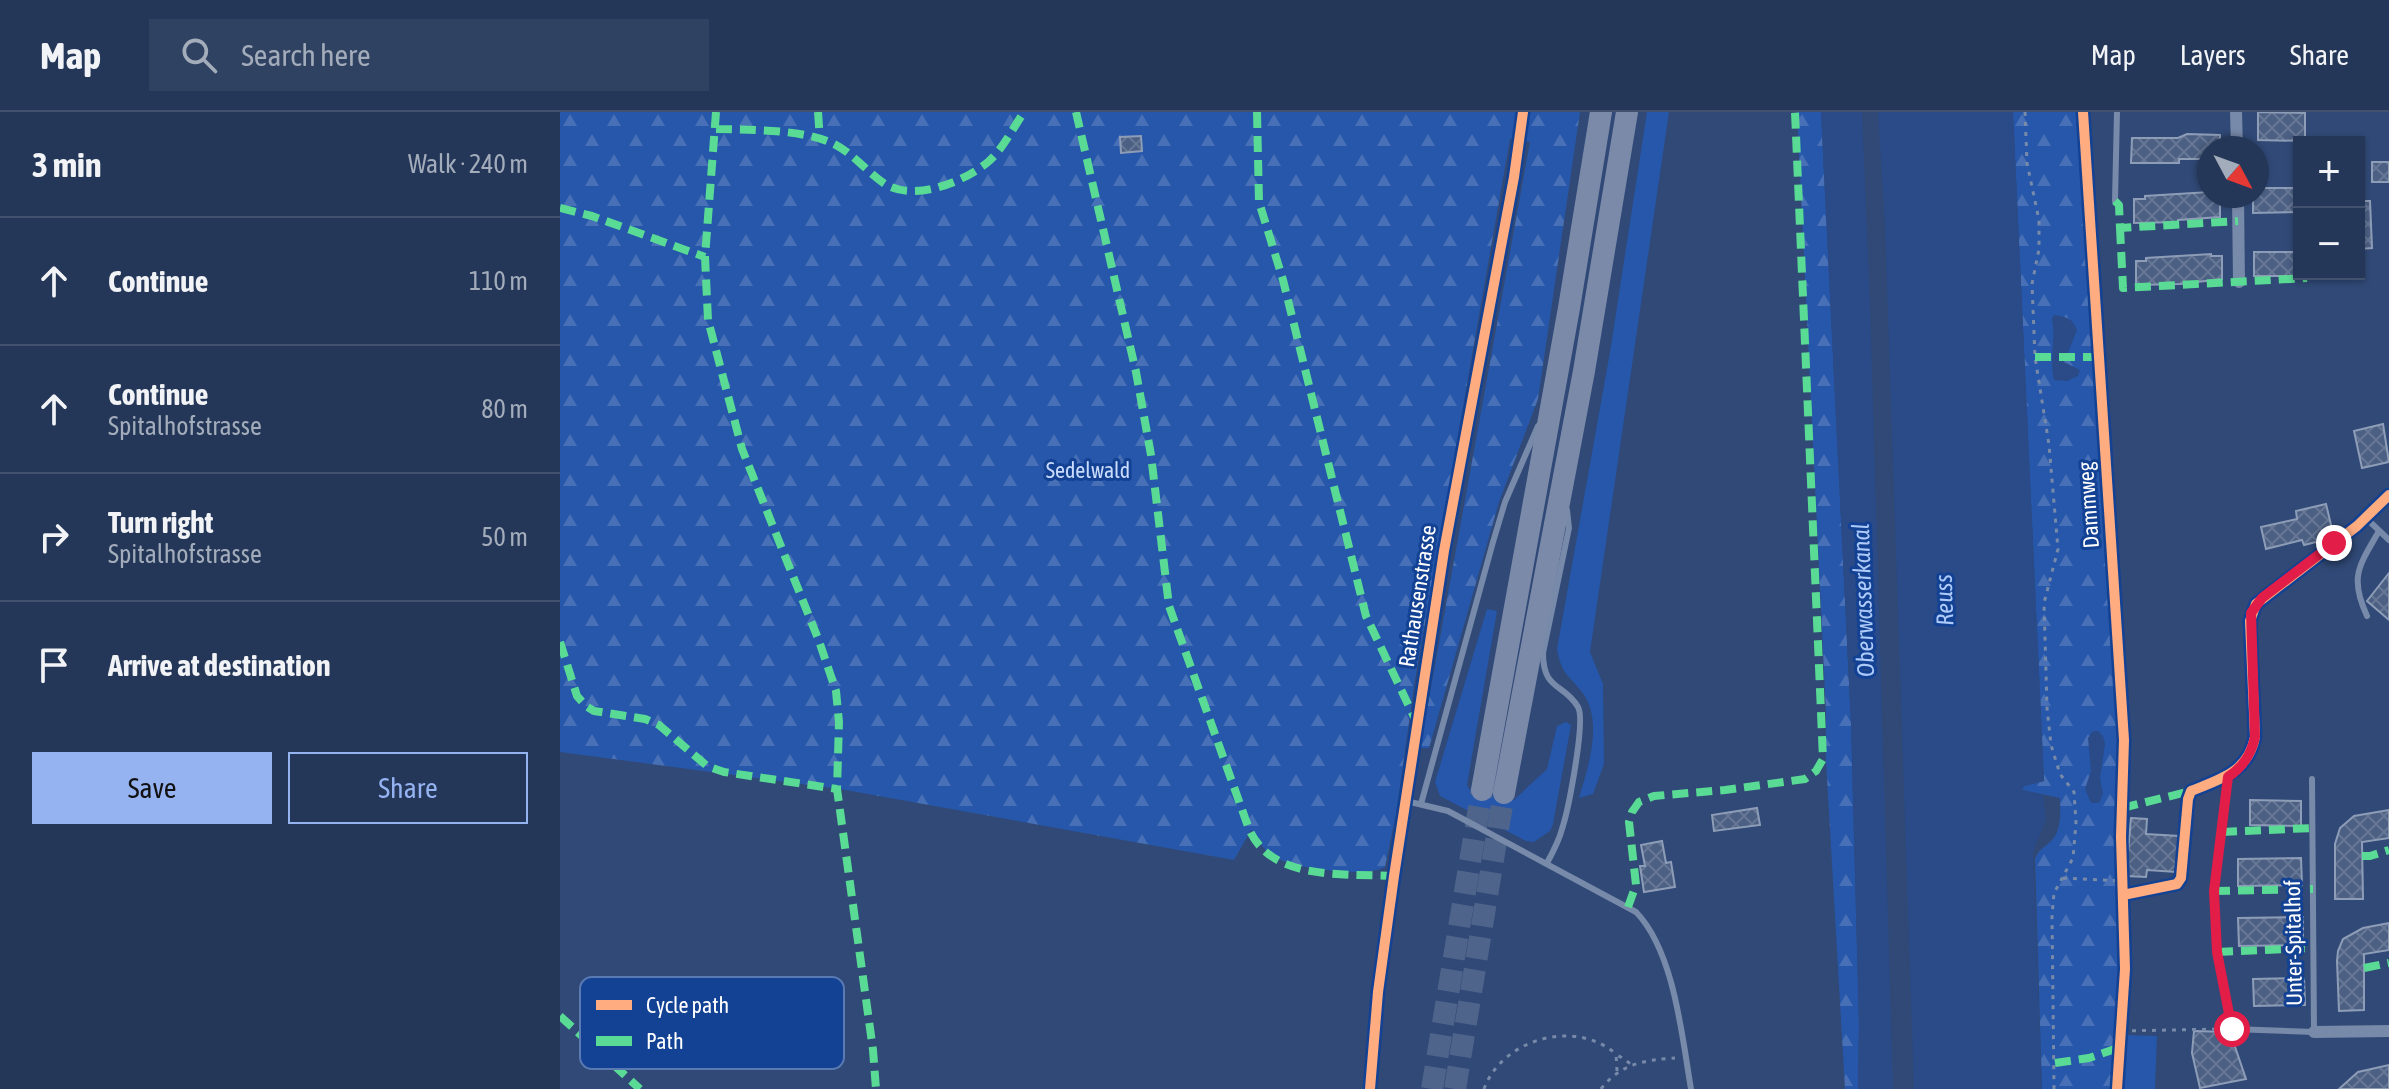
<!DOCTYPE html>
<html lang="en">
<head>
<meta charset="utf-8">
<style>
  body { margin:0; font-family:"Asap Condensed",sans-serif; background:#304261; color:#f1f3f6 }
  .controls { position:absolute; right:24px; top:24px; display:grid; overflow:hidden; border-radius:0px; box-shadow:0 2px 6px #0004 }
  .controls button { width:72px; height:72px; display:grid; place-items:center; padding:0; border:0; border-bottom:2px solid #41516e; background:#243758; color:#f1f3f6; font:40px sans-serif }
  .compass { position:absolute; left:1637px; top:24px; width:72px; height:72px; border-radius:50%; background:#243758; box-shadow:0 2px 6px #0004; rotate:131deg }
  .stop { position:absolute; width:24px; height:24px; margin:-18px; border:6px solid #e11d48; border-radius:50%; background:#fff }
  .stop.end { background:#e11d48; border-color:#fff; box-shadow:0 2px 8px #0008 }
  .list { margin:0; padding:0; list-style:none }
  h2 { display:flex; justify-content:space-between; align-items:center; height:104px; margin:0; padding:0 32px; font-size:34px }
  h2 small { font-size:26px; font-weight:400; color:#a3acba }
  .list li { display:grid; grid-template-columns:52px 1fr auto; gap:24px; align-items:center; box-sizing:border-box; height:128px; padding:0 32px; border-top:2px solid #41516e }
  .list b { display:block; font-size:30px; white-space:nowrap }
  .list p { margin:0; font-size:26px; white-space:nowrap; color:#a3acba }
  .list em { font-size:26px; font-style:normal; color:#a3acba }
  .actions { display:flex; gap:16px; padding:24px 32px }
  .actions a { flex:1; padding:18px 0; border:2px solid #95b2f1; border-radius:0px; text-align:center; font-size:28px; color:#95b2f1 }
  .actions .main { background:#95b2f1; color:#111 }
  .icon { flex:none; width:44px; height:44px; fill:none; stroke:currentColor; stroke-width:2; stroke-linecap:round; stroke-linejoin:round }
  .map { position:relative; flex:none; width:1829px; height:977px; overflow:hidden }
  header { display:flex; align-items:center; gap:48px; box-sizing:border-box; height:112px; padding:0 40px; background:#243758; border-bottom:2px solid #41516e }
  header strong { font-size:38px }
  nav { display:flex; gap:44px; margin-inline-start:auto; font-size:28px }
  .search { width:560px; height:72px; background:#304261; display:flex; align-items:center; gap:20px; box-sizing:border-box; padding:0 28px; border-radius:0px; color:#a3acba; font-size:30px }
  main { display:flex }
  aside { flex:1; background:#243758 }
  .map>svg:first-child { display:block }
  .green { fill:#2657aa }
  .forest { fill:url(#forest-firs) }
  .water { fill:#2a4b87 }
  .building { fill:url(#building-cross-hatch); stroke:#8e9db7; stroke-width:2 }
  .lines { fill:none; stroke-linecap:round; stroke-linejoin:round }
  .highway-tunnel { stroke:#4f648b; stroke-width:22; stroke-dasharray:22 11; stroke-linecap:butt }
  .path { stroke:#788aa9; stroke-width:3; stroke-dasharray:4 6; stroke-linecap:butt }
  .lane { stroke:#788aa9; stroke-width:6 }
  .street { stroke:#788aa9; stroke-width:12 }
  .highway { stroke:#7b8aa9; stroke-width:22 }
  .quiet { stroke:#5adb95; stroke-width:8; stroke-dasharray:16 8; stroke-linecap:butt }
  .cycleway-casing { stroke:#134193; stroke-width:15 }
  .cycleway { stroke:#ffac80; stroke-width:10 }
  .route { stroke:#e11d48; stroke-width:10 }
  .labels { text-anchor:middle; dominant-baseline:central; stroke-width:6; stroke-linejoin:round; paint-order:stroke }
  .park-label { font-size:22px; fill:#c9dcfd; stroke:#134193 }
  .street-label { font-size:22px; fill:#fff; stroke:#134193 }
  .water-label { font-size:24px; font-style:italic; fill:#adcaf9; stroke:#134193 }
  .key { fill:#134193; stroke:#5a7ab3; stroke-width:2 }
  .key-label { font-size:22px; fill:#fff }
</style>
</head>
<body>
<header>
<strong>Map</strong>
<div class="search"><svg class="icon" aria-label="search" viewBox="0 0 24 24"><circle cx="10" cy="10" r="6"/><path d="M15 15l6 6"/></svg>Search here</div>
<nav><a>Map</a><a>Layers</a><a>Share</a></nav>
</header>
<main>
<aside>
<h2>3 min<small>Walk · 240 m</small></h2>
<ul class="list">
<li><svg class="icon" aria-label="ahead" viewBox="0 0 24 24"><path d="M12 20V5M6 11l6-6 6 6"/></svg><div><b>Continue</b></div><em>110 m</em></li>
<li><svg class="icon" aria-label="ahead" viewBox="0 0 24 24"><path d="M12 20V5M6 11l6-6 6 6"/></svg><div><b>Continue</b><p>Spitalhofstrasse</p></div><em>80 m</em></li>
<li><svg class="icon" aria-label="right" viewBox="0 0 24 24"><path d="M7 20v-9h11M14 6l5 5-5 5"/></svg><div><b>Turn right</b><p>Spitalhofstrasse</p></div><em>50 m</em></li>
<li><svg class="icon" aria-label="arrive" viewBox="0 0 24 24"><path d="M6 21V4h12l-3 4 3 4H6"/></svg><div><b>Arrive at destination</b></div></li>
</ul>
<div class="actions"><a class="main">Save</a><a>Share</a></div>
</aside>
<div class="map">
<svg width="1829" height="977" viewBox="0 0 1829 977">
  <defs>
    <pattern id="forest-firs" width="22" height="20" patternUnits="userSpaceOnUse" patternTransform="scale(2)"><rect width="22" height="20" fill="#2657aa"/><path d="M5 1l3.5 6h-7zM16 11l3.5 6h-7z" fill="#4770b7"/></pattern>
    <pattern id="building-cross-hatch" width="8" height="8" patternUnits="userSpaceOnUse" patternTransform="scale(2)"><rect width="8" height="8" fill="#4c6084"/><path d="M0 0l8 8M0 8l8-8" fill="none" stroke="#677896"/></pattern>
  </defs>
  <rect width="100%" height="100%" fill="#304976"/>
  <path class="green" d="M1087,0H1109L1030,540L1043,572L1044,652L1033,682L1019,686C1028,655 1044,609 1022,580C1007,561 1002,563 997,537L1050,240Z
    M927,497L937,499L907,673L909,677L954,688L987,657L997,614L1006,610L1011,613L993,712L990,719L974,730L966,729L880,684L875,670Z
    M1565,923L1597,924L1595,977H1560Z"/>
  <path class="forest" d="M0,0H1020L978,287L939,390L869,636H860L970,30L950,27L855,568L836,702L825,755C806,766 728,757 710,742C702,736 697,726 691,718L674,748L280,677L0,640Z
    M1237,0H1261L1291,611L1299,912L1298,977H1285L1266,648V601Z
    M1453,0H1522L1562,642L1558,726L1563,861L1554,977H1482L1475,747C1479,736 1486,735 1493,727C1502,716 1500,699 1500,686L1462,678L1464,674L1484,669Z"/>
  <path class="water" d="M1261,0H1302L1310,193L1333,977H1298L1299,912L1291,611Z
    M1318,0H1453L1484,669L1464,674L1462,678L1483,683L1486,708L1473,740L1482,977H1354L1325,113Z
    M1494,203C1507,205 1512,206 1517,218L1504,250L1520,258L1518,264L1507,269L1494,268C1489,247 1496,228 1492,207Z
    M1533,619H1538L1543,624L1545,632L1540,667L1543,681L1539,691H1531L1525,677L1531,659L1528,626Z"/>
  <path class="building" d="M1698,0L1745,1V29L1698,28Z
    M1627,22L1660,23V36H1649V47H1619V51H1571L1572,26H1618Z
    M581,24L582,39L561,41L560,25Z
    M1812,50H1829V70H1812Z
    M1697,76H1739V100L1693,101V84H1697Z
    M1649,80V84H1660V105L1618,108V110L1574,111V87H1585V84Z
    M1799,89H1810L1812,136L1799,137Z
    M1694,140H1739V164H1694Z
    M1651,142V144H1662V167L1620,172L1576,173V149H1586V146Z
    M1823,312L1829,350L1802,356L1794,319Z
    M1766,392L1773,421L1764,428L1744,433L1742,428L1706,437L1701,415L1737,407L1736,399Z
    M1829,461V508L1807,489Z
    M1690,688L1741,689V714L1690,713Z
    M1197,696L1200,713L1154,719L1152,703Z
    M1829,698V726L1802,730L1803,787H1775V732L1780,716L1794,704Z
    M1571,706L1587,707L1586,722L1619,724L1616,760L1587,758L1586,765L1566,764Z
    M1102,729L1106,751L1111,750L1115,775L1084,780L1080,754H1085L1081,733Z
    M1741,746L1742,773L1678,774V747Z
    M1743,805V833L1679,834L1678,806Z
    M1829,811V838L1804,842V898L1779,899L1777,849L1778,839L1783,827L1803,816Z
    M1744,866L1745,893L1694,894L1693,867Z
    M1634,919L1667,920L1671,923L1686,967L1640,976L1632,941Z
    M1829,953V977H1779L1798,960Z"/>
  <g class="lines">
    <path class="highway-tunnel" d="M872,977L922,678
      M895,977L944,681"/>
    <path class="path" d="M1465,0L1467,51L1479,108V137L1472,172L1475,245L1489,333L1498,437L1484,491L1487,596L1491,633L1500,662L1514,680L1516,711L1513,746L1494,781L1492,803L1494,977
      M1667,673L1654,779L1657,840L1670,908
      M1503,766L1563,769
      M1562,919L1662,917
      M1057,959L1056,942L1071,952
      M924,977C942,927 1015,906 1056,942
      M1041,977C1060,952 1084,948 1115,946"/>
    <path class="lane" d="M1555,89L1557,0
      M1806,406L1829,428
      M1807,504C1789,465 1799,454 1819,419
      M846,689L888,699L1076,800C1114,839 1122,924 1131,977
      M861,692L933,430L945,390L978,314
      M987,751C993,740 999,729 1002,717C1008,699 1026,609 1018,595C1004,571 983,579 983,541L1009,416L1007,398
      M1563,783L1617,772L1621,766L1628,687L1631,679C1661,667 1688,660 1695,625L1691,501L1702,486L1748,452
      M1672,917L1754,920L1752,667"/>
    <path class="street" d="M1676,0L1677,36
      M1678,84L1679,170
      M1748,452L1806,406L1829,383
      M1754,920L1829,919
      M810,977L818,880L834,764L884,439L954,65L963,0"/>
    <path class="highway" d="M922,678L1009,196L1041,0
      M944,681L1024,259L1067,0"/>
    <path class="quiet" d="M156,0L145,145L148,208L182,337L259,529L276,579L279,610L277,677L313,938L316,977
      M258,0L260,28
      M516,0L576,260L591,343L609,494L689,717C712,770 786,761 834,764
      M697,0L699,90L723,168L806,504L855,607
      M156,17C190,18 241,17 272,31C292,40 307,60 325,72C354,90 404,70 428,50C443,37 453,16 464,0
      M1555,89L1559,93L1560,116L1678,109
      M0,96L32,104L145,145
      M1560,116L1563,176L1747,166
      M1475,245H1538
      M0,530L17,584L26,594L34,599L85,607L99,613L147,654L164,660L277,677
      M1562,696L1631,679
      M1661,720L1752,716
      M1802,744H1810L1829,738
      M1654,779L1753,777
      M1068,795L1076,773L1069,710L1072,700L1079,690L1094,684L1165,678L1245,667L1256,659L1263,647L1235,0
      M1657,840L1753,836
      M1804,856L1829,851
      M0,904L80,977
      M1495,951L1529,946L1561,935"/>
    <defs>
      <path id="cycleway" d="M1523,0L1564,628L1561,725L1565,857L1557,977
        M1563,783L1617,772L1621,766L1628,687L1631,679C1661,667 1688,660 1695,625L1690,509L1696,492L1797,414L1829,383
        M810,977L818,880L834,764L884,439L954,65L963,0"/>
    </defs>
    <use href="#cycleway" class="cycleway-casing"/>
    <use href="#cycleway" class="cycleway"/>
  </g>
  <g class="lines">
    <path class="route" d="M1672,917L1657,840L1654,779L1668,665C1683,655 1691,643 1695,625L1691,501L1702,486L1774,431"/>
  </g>
  <g class="labels">
    <g class="park-label">
      <text x="528" y="358">Sedelwald</text>
    </g>
    <g class="street-label">
      <text transform="translate(1528 393) rotate(-94)">Dammweg</text>
      <text transform="translate(857 484) rotate(-81)">Rathausenstrasse</text>
      <text transform="translate(1733 831) rotate(-91)">Unter-Spitalhof</text>
    </g>
    <g class="water-label">
      <text transform="translate(1303 488) rotate(-92)">Oberwasserkanal</text>
      <text transform="translate(1384 488) rotate(-92)">Reuss</text>
    </g>
  </g>
  <rect x="20" y="865" width="264" height="92" rx="12" class="key"/>
  <rect x="36" y="888" width="36" height="10" fill="#ffac80"/>
  <rect x="36" y="924" width="36" height="10" fill="#5adb95"/>
  <g class="key-label">
    <text x="86" y="901">Cycle path</text>
    <text x="86" y="937">Path</text>
  </g>
</svg>
<div class="controls">
<button>+</button>
<button>−</button>
</div>
<svg class="compass" viewBox="-18 -18 36 36"><path d="M0-13l5 13h-10z" fill="#e53935"/><path d="M0 13l5-13h-10z" fill="#a3acba"/></svg>
<div class="stop" style="left:1672px;top:917px"></div>
<div class="stop end" style="left:1774px;top:431px"></div>
</div>
</main>
</body>
</html>
